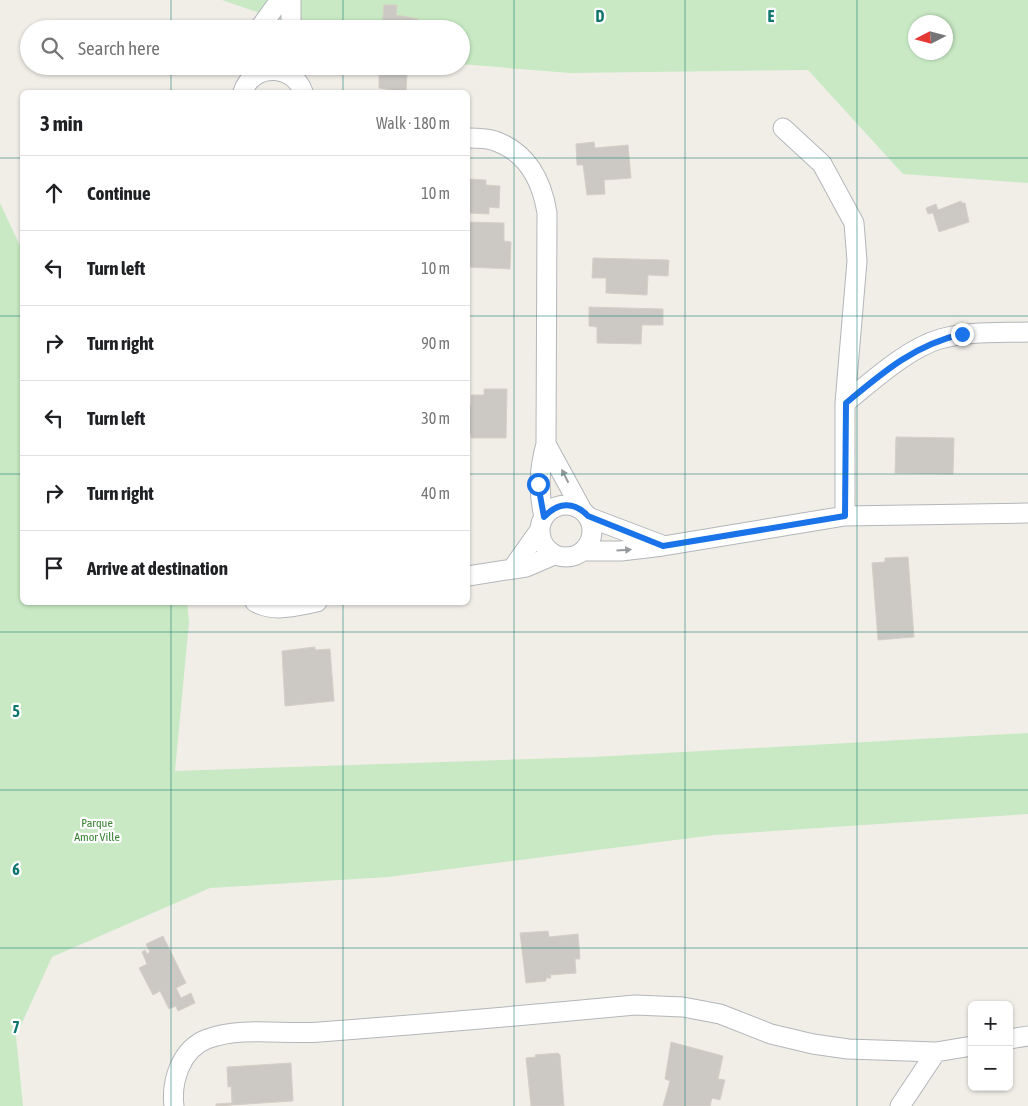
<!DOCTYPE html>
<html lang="en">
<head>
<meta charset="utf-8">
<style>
  body { margin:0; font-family:"Asap Condensed",sans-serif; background:#f6f6f6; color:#202124 }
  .controls { position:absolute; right:15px; bottom:15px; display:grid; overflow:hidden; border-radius:8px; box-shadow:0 1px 4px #0004 }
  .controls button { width:45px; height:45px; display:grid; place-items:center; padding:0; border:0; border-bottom:1px solid #e0e0e0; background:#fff; color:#202124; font:25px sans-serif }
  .compass { position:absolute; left:908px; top:15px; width:45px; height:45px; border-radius:50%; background:#fff; box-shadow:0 1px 4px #0004; rotate:264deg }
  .stop { position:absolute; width:15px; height:15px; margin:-11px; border:4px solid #1a73e8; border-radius:50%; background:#fff }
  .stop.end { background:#1a73e8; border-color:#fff; box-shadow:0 1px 5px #0008 }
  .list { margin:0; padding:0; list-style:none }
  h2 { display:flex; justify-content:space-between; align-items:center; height:65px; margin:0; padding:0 20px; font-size:21px }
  h2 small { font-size:16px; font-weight:400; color:#757577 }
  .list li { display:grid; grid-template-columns:32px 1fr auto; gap:15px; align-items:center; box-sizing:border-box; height:75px; padding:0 20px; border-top:1px solid #e0e0e0 }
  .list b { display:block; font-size:19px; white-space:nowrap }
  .list em { font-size:16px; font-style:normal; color:#757577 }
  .icon { flex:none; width:28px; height:28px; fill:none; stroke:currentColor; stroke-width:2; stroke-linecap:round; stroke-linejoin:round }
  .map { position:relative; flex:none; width:1028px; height:1106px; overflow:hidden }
  .search { position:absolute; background:#fff; box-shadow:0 1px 4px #0004; left:20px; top:20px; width:450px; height:55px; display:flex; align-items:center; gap:12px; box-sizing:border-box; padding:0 18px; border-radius:28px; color:#757577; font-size:19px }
  .panel { position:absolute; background:#fff; box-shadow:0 1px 4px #0004; left:20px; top:90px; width:450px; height:515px; border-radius:8px }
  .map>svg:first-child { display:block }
  .green { fill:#c8e9c4; fill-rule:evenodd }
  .building { fill:#ccc9c5; stroke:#d6cfc6 }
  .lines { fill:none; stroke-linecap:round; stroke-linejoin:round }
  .minor-casing { stroke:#b3b6ba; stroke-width:21 }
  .minor { stroke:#fff; stroke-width:19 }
  .oneway { fill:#979a9d }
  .route { stroke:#1a73e8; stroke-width:6 }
  .grid { fill:none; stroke:#0f766e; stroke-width:1; stroke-opacity:0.55 }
  .labels { text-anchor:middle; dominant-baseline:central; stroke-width:4.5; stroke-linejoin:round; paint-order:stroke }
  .park-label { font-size:12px; fill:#388232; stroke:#fff }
  .grid-label { font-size:16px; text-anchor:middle; font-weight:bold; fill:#0f766e; stroke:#fff; stroke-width:4.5; stroke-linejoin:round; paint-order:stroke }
</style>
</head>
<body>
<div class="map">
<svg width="1028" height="1106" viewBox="0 0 1028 1106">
  <rect width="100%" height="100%" fill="#f1eee8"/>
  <path class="green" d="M222,0H1028V183L903,174L808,70L569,73L461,64V29H306ZM916,22H946V52H916Z
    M0,203L22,250V602L187,603L189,622L175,771L593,757L1028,733V814L714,835L388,877L210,888L52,957L16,1036L23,1106H0Z"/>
  <path class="building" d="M384,5H397L396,15L418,19L417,29H382Z
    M379,66H416L415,74H407L406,92L379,88Z
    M594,142L595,148L628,145L631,178L604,180L605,194L587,195L583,165H577L576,144Z
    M468,179L486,180V185L500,186L499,208L489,207V214L468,213Z
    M961,201L962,203H965L969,222L939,232L933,213L928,214L926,208L936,204L938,210Z
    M468,222L504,223V241L511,242L510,269L468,267Z
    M593,258L669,260L668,276L648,275L647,295L606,293V278H592Z
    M589,307L663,309V325H642L641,344L597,343V327L589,326Z
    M484,389H507L506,438H471V434H468V405H471V395H484Z
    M896,437L954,438L953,474L895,473Z
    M908,557L914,637L878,640L872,563L885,562V558Z
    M315,647V650L330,649L334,701L285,706L282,651Z
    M548,931L549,937L578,934L580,959H575L576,973L550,975L551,978H546V981L526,983L520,933Z
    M163,936L186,983L176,988L181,998L191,993L195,1003L178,1011L176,1006L169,1009L160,991L153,995L139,968L147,964L142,952L145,950L147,954L150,952L146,944Z
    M671,1042L723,1056L718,1079L725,1080L720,1100L712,1098L710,1106H663L670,1081L665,1079Z
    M558,1053L560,1055L564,1106H531L526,1058L536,1057L535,1055Z
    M291,1063L293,1101L216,1106V1104L232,1103L231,1086L228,1087L227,1067Z"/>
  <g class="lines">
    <defs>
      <path id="minor" d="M291,0V29
        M259,29L280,0
        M243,92C252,63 294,64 303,92
        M783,128L822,164L854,223L857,261L845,403V516
        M468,138C476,138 487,138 495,141C527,152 542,181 547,213L546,444C539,470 538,490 544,517
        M845,403C871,382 908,348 940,339C968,331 999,333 1028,332
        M546,444L582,510
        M540 531a26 26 0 1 1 52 0a26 26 0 1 1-52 0Z
        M588,517L662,545
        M584,551H621L663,546L845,516L1028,513
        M512,569L539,531
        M468,576L526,567L554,555
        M255,602C274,613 297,606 317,602
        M1009,1039L1028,1036
        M174,1106C171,1081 181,1049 207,1039C242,1026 284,1035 320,1032C425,1024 530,1015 635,1005L683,1007L720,1014L771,1034L813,1044L848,1049L936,1052L972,1046
        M900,1106L936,1052"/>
    </defs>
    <use href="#minor" class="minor-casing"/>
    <use href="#minor" class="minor"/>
  </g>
  <defs><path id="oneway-solid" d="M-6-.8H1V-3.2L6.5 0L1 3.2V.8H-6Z" transform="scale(1.25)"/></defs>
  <g class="oneway">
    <use href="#oneway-solid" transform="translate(565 476) rotate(-117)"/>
    <use href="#oneway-solid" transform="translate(624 550) rotate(-4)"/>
  </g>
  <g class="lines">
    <path class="route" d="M538,484L544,517C558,502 574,501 588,516L663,546L845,516L846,403C882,373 914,345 962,334"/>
  </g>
  <path class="grid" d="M171,0V29M343,0V29M514,0V1106M685,0V1106M857,0V1106M171,66V92M343,66V92M0,158H22M468,158H1028M0,316H22M468,316H1028M0,474H22M468,474H1028M171,602V1106M343,602V1106M0,632H1028M0,790H1028M0,948H1028"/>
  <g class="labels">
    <g class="park-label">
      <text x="97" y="823">Parque<tspan x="97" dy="14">Amor Ville</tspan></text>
    </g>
  </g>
  <g class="grid-label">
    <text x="600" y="22">D</text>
    <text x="771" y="22">E</text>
    <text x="16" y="717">5</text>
    <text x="16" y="875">6</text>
    <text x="16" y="1033">7</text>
  </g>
</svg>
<div class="controls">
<button>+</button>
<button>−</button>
</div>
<svg class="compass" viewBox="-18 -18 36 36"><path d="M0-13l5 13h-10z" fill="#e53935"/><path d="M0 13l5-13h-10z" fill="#757577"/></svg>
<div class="stop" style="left:538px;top:484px"></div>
<div class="stop end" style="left:962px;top:334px"></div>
<div class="search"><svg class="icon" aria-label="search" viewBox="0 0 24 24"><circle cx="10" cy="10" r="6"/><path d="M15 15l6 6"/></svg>Search here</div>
<section class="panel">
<h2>3 min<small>Walk · 180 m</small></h2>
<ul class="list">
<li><svg class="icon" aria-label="ahead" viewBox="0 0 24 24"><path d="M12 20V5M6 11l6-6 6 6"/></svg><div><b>Continue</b></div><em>10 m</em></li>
<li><svg class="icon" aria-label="left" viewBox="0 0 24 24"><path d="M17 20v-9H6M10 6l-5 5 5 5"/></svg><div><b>Turn left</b></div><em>10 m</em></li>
<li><svg class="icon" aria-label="right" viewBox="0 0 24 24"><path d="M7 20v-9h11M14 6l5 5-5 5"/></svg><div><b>Turn right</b></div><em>90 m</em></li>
<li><svg class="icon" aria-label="left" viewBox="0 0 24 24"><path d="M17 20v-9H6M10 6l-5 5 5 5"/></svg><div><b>Turn left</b></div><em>30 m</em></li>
<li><svg class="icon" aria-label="right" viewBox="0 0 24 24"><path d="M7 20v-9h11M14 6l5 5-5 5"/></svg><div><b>Turn right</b></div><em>40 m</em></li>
<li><svg class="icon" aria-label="arrive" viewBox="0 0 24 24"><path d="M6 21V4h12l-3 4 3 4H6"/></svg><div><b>Arrive at destination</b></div></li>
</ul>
</section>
</div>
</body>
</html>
